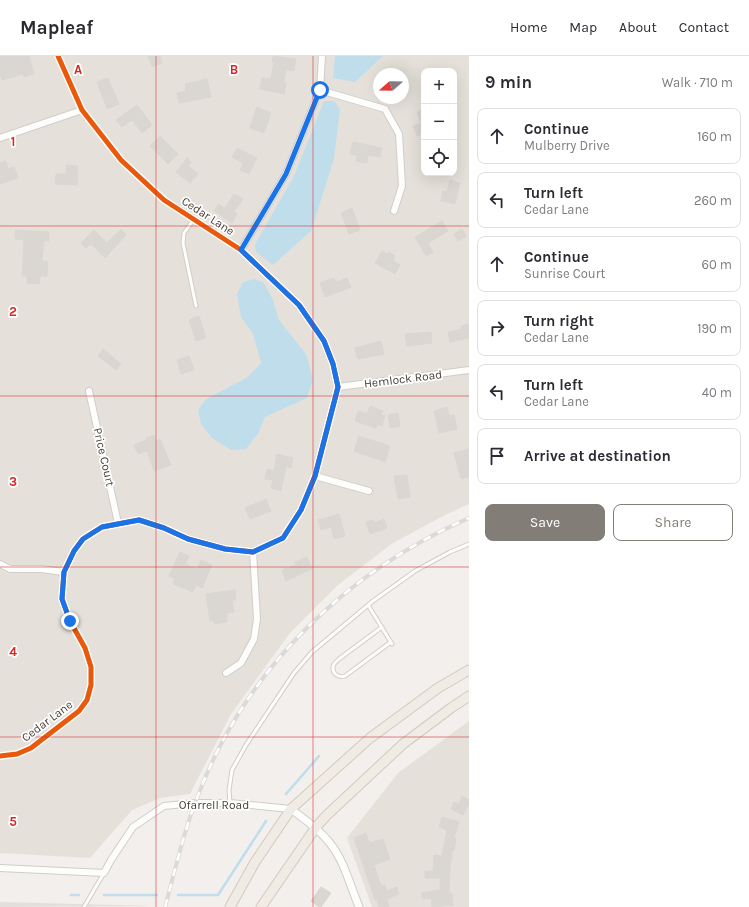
<!DOCTYPE html>
<html lang="en">
<head>
<meta charset="utf-8">
<style>
  body { margin:0; font-family:Karla,sans-serif; background:#f7f7f7; color:#2b2b33 }
  .controls { position:absolute; right:12px; top:12px; display:grid; overflow:hidden; border-radius:8px; box-shadow:0 4px 16px #0002 }
  .controls button { width:36px; height:36px; display:grid; place-items:center; padding:0; border:0; border-bottom:1px solid #e1e1e2; background:#fff; color:#2b2b33; font:20px sans-serif }
  .compass { position:absolute; left:373px; top:12px; width:36px; height:36px; border-radius:50%; background:#fff; box-shadow:0 4px 16px #0002; rotate:250deg }
  .stop { position:absolute; width:12px; height:12px; margin:-9px; border:3px solid #1a73e8; border-radius:50%; background:#fff }
  .stop.end { background:#1a73e8; border-color:#fff; box-shadow:0 1px 4px #0008 }
  .list { margin:0; padding:0; list-style:none }
  h2 { display:flex; justify-content:space-between; align-items:center; height:52px; margin:0; padding:0 16px; font-size:17px }
  h2 small { font-size:13px; font-weight:400; color:#7c7c81 }
  .list li { display:grid; grid-template-columns:26px 1fr auto; gap:12px; align-items:center; box-sizing:border-box; height:56px; margin:0 8px 8px; padding:0 8px; border:1px solid #e1e1e2; border-radius:8px }
  .list b { display:block; font-size:15px; white-space:nowrap }
  .list p { margin:0; font-size:13px; white-space:nowrap; color:#7c7c81 }
  .list em { font-size:13px; font-style:normal; color:#7c7c81 }
  .actions { display:flex; gap:8px; padding:12px 16px }
  .actions a { flex:1; padding:9px 0; border:1px solid #837d77; border-radius:8px; text-align:center; font-size:14px; color:#837d77 }
  .actions .main { background:#837d77; color:#fff }
  .icon { flex:none; width:22px; height:22px; fill:none; stroke:currentColor; stroke-width:2; stroke-linecap:round; stroke-linejoin:round }
  .map { position:relative; flex:none; width:469px; height:851px; overflow:hidden }
  header { display:flex; align-items:center; gap:24px; box-sizing:border-box; height:56px; padding:0 20px; background:#fff; border-bottom:1px solid #e1e1e2 }
  header strong { font-size:19px }
  nav { display:flex; gap:22px; margin-inline-start:auto; font-size:14px }
  main { display:flex }
  aside { flex:1; background:#fff }
  .map>svg:first-child { display:block }
  .residential { fill:#e5e1da; fill-rule:evenodd }
  .industrial { fill:#e3dfdc }
  .water { fill:#c0ddec }
  .lines { fill:none; stroke-linecap:round; stroke-linejoin:round }
  .stream { stroke:#c0ddec; stroke-width:2.5 }
  .building { fill:#dad7d3; stroke:#dad6d2 }
  .service-casing { stroke:#d0cdca; stroke-width:5 }
  .minor-casing { stroke:#d0cdca; stroke-width:8 }
  .tertiary-casing { stroke:#d0cdca; stroke-width:9 }
  .primary-casing { stroke:#d3caba; stroke-width:11 }
  .service { stroke:#fdfdfc; stroke-width:3 }
  .minor { stroke:#fdfdfc; stroke-width:6 }
  .tertiary { stroke:#fdfdfc; stroke-width:7 }
  .primary { stroke:#f0ece5; stroke-width:9 }
  .rail-casing { stroke:#dadad9; stroke-width:4 }
  .rail { stroke:#fff; stroke-width:2.5; stroke-dasharray:8; stroke-linecap:butt }
  .cycleway-casing { stroke:#fff; stroke-width:8 }
  .cycleway { stroke:#e8590c; stroke-width:5 }
  .route { stroke:#1a73e8; stroke-width:5 }
  .grid { fill:none; stroke:#d62828; stroke-width:1; stroke-opacity:0.55 }
  .labels { text-anchor:middle; dominant-baseline:central; stroke-width:3.5; stroke-linejoin:round; paint-order:stroke }
  .street-label { font-size:12px; fill:#474038; stroke:#fff }
  .grid-label { font-size:13px; text-anchor:middle; font-weight:bold; fill:#d62828; stroke:#fff; stroke-width:3.5; stroke-linejoin:round; paint-order:stroke }
</style>
</head>
<body>
<header>
<strong>Mapleaf</strong>
<nav><a>Home</a><a>Map</a><a>About</a><a>Contact</a></nav>
</header>
<main>
<div class="map">
<svg width="469" height="851" viewBox="0 0 469 851">
  <rect width="100%" height="100%" fill="#f2efec"/>
  <path class="residential" d="M0,0H469V448L445,459L393,487L338,529L290,577L231,658L190,738L160,742L132,754L90,802L0,797ZM424,15H454V117H424ZM379,18H403V42H379Z
    M469,665V851H372L347,782L398,717Z"/>
  <path class="industrial" d="M0,846L155,850L0,851Z"/>
  <path class="water" d="M335,0H383L355,26L333,22Z
    M324,45H334L340,53L334,103L311,175L273,209L256,196L255,188L294,120Z
    M255,223L264,227L273,244L279,264L306,298L313,323L307,342L265,361L258,378L246,393L231,394L212,382L201,368L198,354L206,343L248,321L261,307L253,278L241,261L237,238L243,226Z"/>
  <g class="lines">
    <path class="stream" d="M286,738L319,700
      M71,839H79
      M104,839H157
      M178,839H218L266,765"/>
  </g>
  <path class="building" d="M0,0H29L34,18L24,21L23,18L2,24L0,18Z
    M148,0H160L162,7L152,11Z
    M273,0L296,3L294,15L286,14L284,26L286,27L284,38L260,33L262,22L271,23L274,6H272Z
    M108,22L119,48L107,53L97,26Z
    M207,23L211,41L179,47L177,37L186,35L185,28Z
    M137,49L152,69L142,77L132,64L122,71L116,64Z
    M257,51L271,57L264,77L250,72Z
    M424,53V77L417,80L413,70L421,67L417,56Z
    M160,80L178,98L168,108L150,90Z
    M353,86L382,92L380,101L368,99L367,107L356,105L357,99L350,98Z
    M237,92L257,102L249,118L240,114L243,107L232,101Z
    M188,101V103L191,106L188,110L198,118L190,127L176,116Z
    M6,105L8,113L14,111L18,122L0,128V107Z
    M66,109L78,110L77,129L55,128L56,118H66Z
    M450,124L460,127L455,148L441,145L443,135L447,136Z
    M234,138L243,143L234,156L237,158L232,167L214,155L218,148L225,152Z
    M352,152L360,174L349,178L341,157Z
    M442,165L448,175L428,187L433,196L426,200L415,181Z
    M121,173L126,179L105,202L91,188L86,192L81,187L94,174L107,187Z
    M462,173L466,180L458,185L454,178Z
    M15,174L49,176V185L44,184L42,205H48L47,220H40L39,228L27,227V220H22L24,184L15,183Z
    M382,195L388,198L389,196L395,200L393,205L400,209L395,218L375,207Z
    M334,222L336,226L347,222L351,231L325,241L320,227Z
    M199,260L206,282L196,285L189,264Z
    M469,268V282L450,286L448,276L462,273L461,270Z
    M431,276L432,287L407,290L405,278Z
    M381,285L384,298L358,303L355,292Z
    M103,293L121,308L116,314L98,300Z
    M189,300L194,314L181,318L177,304Z
    M370,350L383,355L381,360L385,359L382,370L377,368L376,372L355,365L358,355L367,358Z
    M447,351L449,360L454,359L457,373L439,377L434,355Z
    M398,357L400,370L390,372L388,359Z
    M154,379L156,385L160,383L171,409L154,415L147,395L138,398L134,389L146,384V382Z
    M359,380L390,390L385,406L354,395Z
    M469,393V421L461,423L454,397Z
    M277,398L293,402L291,412L286,410L281,435L271,432L273,424L265,423L267,413L274,415Z
    M407,419L410,441L398,443L394,420Z
    M266,443L271,455L250,463L245,452Z
    M339,458L345,480L334,483L331,471L321,474L318,464Z
    M384,463L387,472L370,478L366,466L373,464L374,467Z
    M180,496L189,500L185,508L197,513L201,504L212,509L202,532L196,529L193,536L173,528L175,523L169,520Z
    M307,501L312,513L286,525L282,514L296,509L295,506Z
    M235,534L236,544H232L234,556L227,557V566L214,568V564L210,565L206,538Z
    M462,740L469,744V748L463,759L451,753L454,746L459,748Z
    M442,761L459,766L454,782L456,783L454,795H452L450,814L449,837H452L453,849L432,851L431,842L422,843V837L440,834V822H425V815H433L434,799L442,800L447,774L439,771Z
    M366,777L369,787L383,783L390,803L374,809L381,830L385,829L387,835L397,831L399,838L387,843L389,851H379L377,843L375,844L354,782Z
    M321,831L331,837L321,851H319L311,845Z"/>
  <g class="lines">
    <defs>
      <path id="service" d="M194,163L184,177L183,187L196,250
        M368,549L392,588
        M382,571L339,603C337,605 333,608 333,611C332,618 339,622 345,620L391,586
        M230,747L229,734L232,714L246,689L294,617L312,596L373,545L415,515L450,496L469,488
        M84,851L104,817"/>
      <path id="minor" d="M58,0L82,54L121,104L164,144L241,194L299,249L324,285L333,308L338,331L315,420L301,454L283,482L253,496
        M320,34L385,53L399,78L402,130L394,155
        M0,82L82,54
        M241,194L286,118L320,34L322,0
        M338,331L469,314
        M89,335L118,467
        M315,420L369,435
        M0,508L10,513H41L64,516
        M226,617L241,607L254,583L257,563L253,496
        M0,700L17,698L31,692L79,655L87,644L91,629V611L85,592L70,565L62,543L64,516L74,495L83,483L102,471L139,464L164,472L188,483L225,493L253,496
        M0,812L104,817L111,804L133,771L164,750L195,747H230L291,753"/>
      <path id="tertiary" d="M291,753C304,763 318,772 329,786C344,804 350,829 359,851"/>
      <path id="primary" d="M230,851L255,806L291,753L370,682L438,632L469,614
        M261,851L316,771L327,759L403,688L451,652L469,640"/>
    </defs>
    <use href="#service" class="service-casing"/>
    <use href="#minor" class="minor-casing"/>
    <use href="#tertiary" class="tertiary-casing"/>
    <use href="#primary" class="primary-casing"/>
    <use href="#service" class="service"/>
    <use href="#minor" class="minor"/>
    <use href="#tertiary" class="tertiary"/>
    <use href="#primary" class="primary"/>
    <defs>
      <path id="rail" d="M165,851C176,811 185,770 201,732C249,610 349,514 469,462"/>
    </defs>
    <use href="#rail" class="rail-casing"/>
    <use href="#rail" class="rail"/>
    <defs>
      <path id="cycleway" d="M0,700L17,698L31,692L79,655L87,644L91,629V611L85,592L70,565L62,543L64,516L74,495L83,483L102,471L139,464L164,472L188,483L225,493L253,496L283,482L301,454L315,420L338,331L333,308L324,285L299,249L241,194L164,144L121,104L82,54L58,0"/>
    </defs>
    <use href="#cycleway" class="cycleway-casing"/>
    <use href="#cycleway" class="cycleway"/>
  </g>
  <g class="lines">
    <path class="route" d="M70,565L62,543L64,516L74,495L83,483L102,471L139,464L164,472L188,483L225,493L253,496L283,482L301,454L315,420L338,331L333,308L324,285L299,249L241,194L286,118L320,34"/>
  </g>
  <path class="grid" d="M156,0V851M313,0V851M0,170H469M0,340H469M0,511H469M0,681H469"/>
  <g class="labels">
    <g class="street-label">
      <text transform="translate(208 160) rotate(33)">Cedar Lane</text>
      <text transform="translate(403 323) rotate(-7)">Hemlock Road</text>
      <text transform="translate(104 401) rotate(77)">Price Court</text>
      <text transform="translate(47 665) rotate(-37)">Cedar Lane</text>
      <text x="214" y="749">Ofarrell Road</text>
    </g>
  </g>
  <g class="grid-label">
    <text x="78" y="18">A</text>
    <text x="234" y="18">B</text>
    <text x="13" y="90">1</text>
    <text x="13" y="260">2</text>
    <text x="13" y="430">3</text>
    <text x="13" y="600">4</text>
    <text x="13" y="770">5</text>
  </g>
</svg>
<div class="controls">
<button>+</button>
<button>−</button>
<button><svg class="icon" aria-label="locate" viewBox="0 0 24 24"><circle cx="12" cy="12" r="6"/><path d="M12 2v4M12 18v4M2 12h4M18 12h4"/></svg></button>
</div>
<svg class="compass" viewBox="-18 -18 36 36"><path d="M0-13l5 13h-10z" fill="#e53935"/><path d="M0 13l5-13h-10z" fill="#7c7c81"/></svg>
<div class="stop" style="left:320px;top:34px"></div>
<div class="stop end" style="left:70px;top:565px"></div>
</div>
<aside>
<h2>9 min<small>Walk · 710 m</small></h2>
<ul class="list">
<li><svg class="icon" aria-label="ahead" viewBox="0 0 24 24"><path d="M12 20V5M6 11l6-6 6 6"/></svg><div><b>Continue</b><p>Mulberry Drive</p></div><em>160 m</em></li>
<li><svg class="icon" aria-label="left" viewBox="0 0 24 24"><path d="M17 20v-9H6M10 6l-5 5 5 5"/></svg><div><b>Turn left</b><p>Cedar Lane</p></div><em>260 m</em></li>
<li><svg class="icon" aria-label="ahead" viewBox="0 0 24 24"><path d="M12 20V5M6 11l6-6 6 6"/></svg><div><b>Continue</b><p>Sunrise Court</p></div><em>60 m</em></li>
<li><svg class="icon" aria-label="right" viewBox="0 0 24 24"><path d="M7 20v-9h11M14 6l5 5-5 5"/></svg><div><b>Turn right</b><p>Cedar Lane</p></div><em>190 m</em></li>
<li><svg class="icon" aria-label="left" viewBox="0 0 24 24"><path d="M17 20v-9H6M10 6l-5 5 5 5"/></svg><div><b>Turn left</b><p>Cedar Lane</p></div><em>40 m</em></li>
<li><svg class="icon" aria-label="arrive" viewBox="0 0 24 24"><path d="M6 21V4h12l-3 4 3 4H6"/></svg><div><b>Arrive at destination</b></div></li>
</ul>
<div class="actions"><a class="main">Save</a><a>Share</a></div>
</aside>
</main>
</body>
</html>
